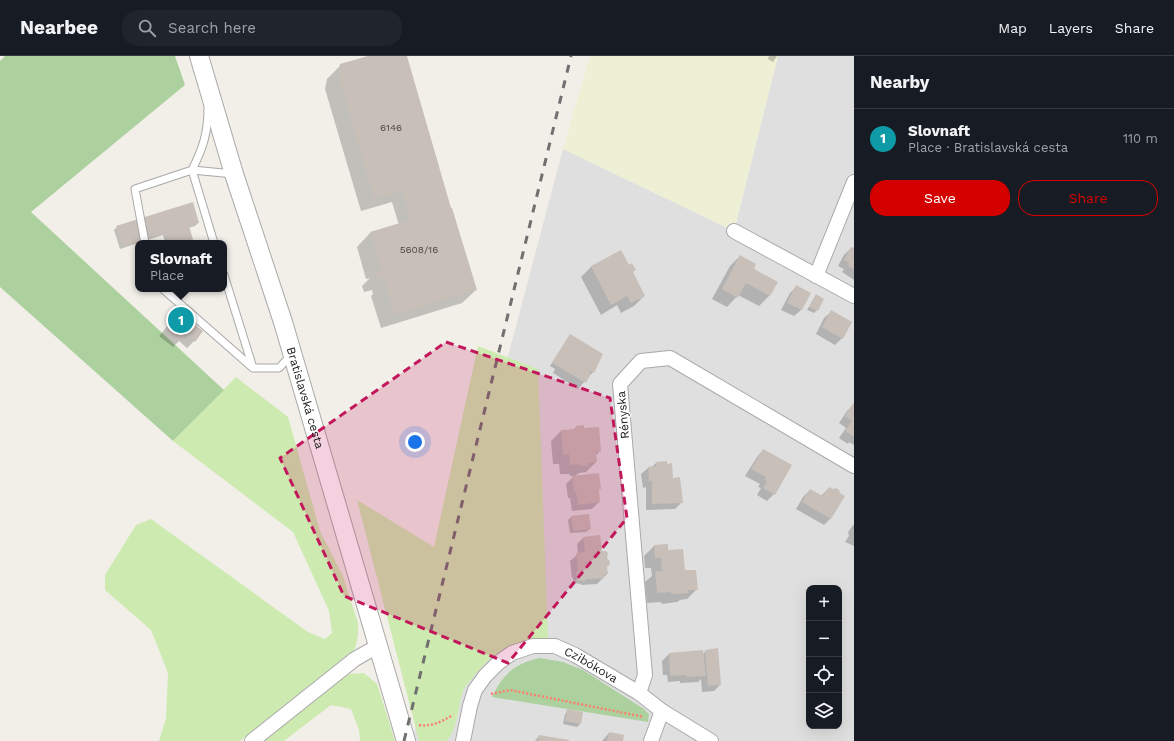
<!DOCTYPE html>
<html lang="en">
<head>
<meta charset="utf-8">
<style>
  body { margin:0; font-family:"Work Sans",sans-serif; background:#20242c; color:#f1f3f6 }
  .controls { position:absolute; right:12px; bottom:12px; display:grid; overflow:hidden; border-radius:8px; box-shadow:0 4px 16px #0002 }
  .controls button { width:36px; height:36px; display:grid; place-items:center; padding:0; border:0; border-bottom:1px solid #363941; background:#171b24; color:#f1f3f6; font:20px sans-serif }
  .you { position:absolute; left:415px; top:386px; width:14px; height:14px; margin:-10px; border:3px solid #fff; border-radius:50%; background:#1a73e8; box-shadow:0 0 0 6px #1a73e833 }
  .badge { display:grid; place-items:center; width:26px; height:26px; border-radius:50%; background:#d40000; color:#fff; font-size:13px; font-weight:700 }
  .pin { position:absolute; translate:-50% -50%; border:2px solid #fff; box-shadow:0 1px 4px #0006 }
  .popup { position:absolute; left:135px; top:184px; width:92px; height:52px; box-sizing:border-box; display:grid; place-content:center; border-radius:8px; background:#171b24; filter:drop-shadow(0 1px 3px #0005); font-size:13px; white-space:nowrap; color:#9ea1a6 }
  .popup b { font-size:15px; color:#f1f3f6 }
  .popup::after { content:''; position:absolute; left:50%; top:100%; margin-left:-8px; border:8px solid transparent; border-top-color:#171b24 }
  .list { margin:0; padding:0; list-style:none }
  h2 { display:flex; justify-content:space-between; align-items:center; height:52px; margin:0; padding:0 16px; font-size:17px }
  h2 small { font-size:13px; font-weight:400; color:#9ea1a6 }
  .list li { display:grid; grid-template-columns:26px 1fr auto; gap:12px; align-items:center; box-sizing:border-box; height:60px; padding:0 16px; border-top:1px solid #363941 }
  .list b { display:block; font-size:15px; white-space:nowrap }
  .list p { margin:0; font-size:13px; white-space:nowrap; color:#9ea1a6 }
  .list em { font-size:13px; font-style:normal; color:#9ea1a6 }
  .actions { display:flex; gap:8px; padding:12px 16px }
  .actions a { flex:1; padding:9px 0; border:1px solid #d40000; border-radius:16px; text-align:center; font-size:14px; color:#d40000 }
  .actions .main { background:#d40000; color:#fff }
  .icon { flex:none; width:22px; height:22px; fill:none; stroke:currentColor; stroke-width:2; stroke-linecap:round; stroke-linejoin:round }
  .map { position:relative; flex:none; width:854px; height:685px; overflow:hidden }
  header { display:flex; align-items:center; gap:24px; box-sizing:border-box; height:56px; padding:0 20px; background:#171b24; border-bottom:1px solid #363941 }
  header strong { font-size:19px }
  nav { display:flex; gap:22px; margin-inline-start:auto; font-size:14px }
  .search { width:280px; height:36px; background:#20242c; display:flex; align-items:center; gap:10px; box-sizing:border-box; padding:0 14px; border-radius:16px; color:#9ea1a6; font-size:15px }
  main { display:flex }
  aside { flex:1; background:#171b24 }
  .map>svg:first-child { display:block }
  .residential { fill:#e0dfdf; fill-rule:evenodd }
  .farmland { fill:#eef0d5 }
  .grass { fill:#cdebb0 }
  .forest { fill:#add19e }
  .shadow { fill:#0003 }
  .building { fill:#c7bfb8 }
  .lines { fill:none; stroke-linecap:round; stroke-linejoin:round }
  .service-casing { stroke:#a9a9a9; stroke-width:9 }
  .minor-casing { stroke:#a9a9a9; stroke-width:16 }
  .tertiary-casing { stroke:#a9a9a9; stroke-width:20 }
  .path { stroke:#fa8072; stroke-width:2.5; stroke-dasharray:2 2; stroke-linecap:butt }
  .service { stroke:#fff; stroke-width:7 }
  .minor { stroke:#fff; stroke-width:14 }
  .tertiary { stroke:#fff; stroke-width:18 }
  .rail { stroke:#707070; stroke-width:3; stroke-dasharray:8 8; stroke-linecap:butt }
  .marked { fill:#c2185b; fill-opacity:0.2; stroke:#c2185b; stroke-width:3; stroke-dasharray:8 5; stroke-linejoin:round }
  .labels { text-anchor:middle; dominant-baseline:central; stroke-width:3; stroke-linejoin:round; paint-order:stroke }
  .number-label { font-size:10px; fill:#4b4948 }
  .street-label { font-size:12px; fill:#222; stroke:#fff }
</style>
</head>
<body>
<header>
<strong>Nearbee</strong>
<div class="search"><svg class="icon" aria-label="search" viewBox="0 0 24 24"><circle cx="10" cy="10" r="6"/><path d="M15 15l6 6"/></svg>Search here</div>
<nav><a>Map</a><a>Layers</a><a>Share</a></nav>
</header>
<main>
<div class="map">
<svg width="854" height="685" viewBox="0 0 854 685">
  <rect width="100%" height="100%" fill="#f2efe9"/>
  <path class="residential" d="M778,0H854V685H412L503,319L563,93L734,175ZM809,532H839V670H809Z"/>
  <path class="farmland" d="M590,0H778L734,175L563,93Z"/>
  <path class="grass" d="M478,290L538,313L548,582C515,583 494,595 474,620C470,625 465,630 463,635C458,651 458,671 447,685H419L357,444L434,491Z
    M236,321L288,361L320,475L343,520L358,567V580L355,593L240,685H159L166,662L168,617L151,574L105,534V519L136,469L151,463L308,576L325,583L332,577L329,555L293,476L173,385Z
    M364,617L377,628L395,685H360L359,674L351,653L331,649L284,685H264L348,618Z"/>
  <path class="forest" d="M5,0H175L185,29L31,156L224,334L173,385L0,231V5Z
    M540,602L563,606L583,614L644,653L649,658L648,666L492,641C503,618 514,608 540,602Z"/>
  <path class="shadow" d="M372,0H406L450,153L476,234L462,247L381,272L371,240L373,238L372,234L364,236L362,230L370,222L366,223L357,191L370,177L399,169L392,146L361,155L325,33L327,23L341,9Z
    M769,0H777L773,6L768,3Z
    M198,167L195,170L188,172L193,187H165L163,179L120,193L114,174L117,171Z
    M851,192L854,193V224L842,216L844,213L838,210L844,199Z
    M621,195L644,240L634,250L621,257L617,249L601,259L581,221L591,211Z
    M740,200L753,213L776,226L769,240L759,250L738,239L727,251L712,243L730,210Z
    M797,230L809,237L801,254L794,260L781,254L790,237Z
    M168,233H191L170,240Z
    M816,239L817,254L814,257L807,254Z
    M831,256L842,282L835,289L816,278L824,262Z
    M179,257L194,285L187,292L179,285L173,291L159,280Z
    M570,279L593,316L578,333L553,317L555,313L550,310Z
    M853,349H854V389L849,386L848,388L839,382L846,372L839,367L847,355Z
    M577,370L583,373L600,395L595,400L596,406L586,416L579,417L575,420L600,433L598,434L599,446L592,453L572,455L570,442H568L566,428L574,420H570V418H560L559,408H553L551,385L561,375L573,374Z
    M763,394L774,438L767,445L757,439L761,432L758,431L760,428L745,420L757,401Z
    M656,407L672,423L682,446L675,453L646,454V431L643,432L641,418L648,412L652,411Z
    M829,432L831,462L824,469L796,453L803,441L810,434L821,440Z
    M571,461L590,473L586,476L570,477L568,464Z
    M854,468V490L845,486L849,480L848,476Z
    M584,481L601,496L606,510L607,518L597,528L581,529V528L574,527L573,522H572L570,505L578,498L577,488Z
    M654,490L667,496L697,533L687,543L680,544L677,546L662,548L661,546L647,547L645,526L652,520L651,512H645L644,500Z
    M706,595L720,629L714,635L702,636L701,623L698,626L680,627V625L668,626L667,619H663L662,605L669,598H703Z
    M568,654L580,668L577,671L563,668L565,658Z
    M609,677L622,685H602Z
    M539,680L568,685H535Z"/>
  <path class="building" d="M368,0H407L451,152H452L477,234L394,259L384,225H386L385,222L378,224L375,215L383,213L381,210H380L370,176L410,164L402,135L374,143L338,19L340,8Z
    M193,146L199,167L189,170L194,187H169L166,177L123,191L116,170Z
    M851,191L854,192V213L848,210L849,206L844,204Z
    M621,194L629,209L632,207L636,214L633,216L645,240L631,247L627,240L611,249L591,210Z
    M740,199L756,208L754,213L778,226L770,240L746,227L738,242L722,233Z
    M796,229L811,237L802,254L787,247Z
    M816,238L824,243L818,255L809,251Z
    M831,254L852,266L843,283L822,271Z
    M179,256L203,275L195,286L185,278L180,285L165,273Z
    M570,278L603,298L594,317L590,315L589,316L591,317L586,327L552,307Z
    M854,346V381L845,375L852,365L845,360Z
    M584,369V372L599,371L601,395L596,396L597,406L588,407V410H580L579,408L570,409L569,398L563,399L561,374L576,373V370Z
    M763,393L792,409L775,439L763,432L767,425L764,424L766,421L751,413Z
    M667,405V408L672,407L673,422L680,421L683,447L652,448V425H649L648,411L656,410V406Z
    M599,417L601,433H599L600,446L578,449L576,436H574L572,420Z
    M829,431L833,433L836,432L839,434L840,437L845,440L831,463L802,446L810,433L823,440Z
    M589,458L591,473L573,475L571,460Z
    M600,479L602,495H606L608,497L607,502L609,504L610,508L607,511L608,518H604V522L587,523L584,525L577,524L576,516L578,515L576,497L585,496L583,481Z
    M668,488V494L683,493L685,514H696L698,534H688V537L671,538V536L657,537L655,515H662L661,502H655L654,489Z
    M718,592L721,629L708,630L705,594Z
    M703,594L706,620L686,621V619L670,620L669,597Z
    M567,653L583,656L581,668L565,665Z
    M609,676L624,679L623,685H607Z
    M539,679L569,684V685H538Z"/>
  <g class="lines">
    <defs>
      <path id="service" d="M208,52C208,77 203,92 192,114L214,187
        M145,187L135,133L192,114L234,118
        M224,219L253,312
        M163,233L253,312H279L291,299"/>
      <g id="minor">
        <path d="M734,175L854,240"/>
        <path d="M816,220L854,126"/>
        <path d="M639,637L645,619L620,328L641,305L670,302L854,410"/>
        <path d="M252,685L355,603L378,590"/>
        <path id="s1" d="M463,685L470,650L475,634L485,620L498,607L512,597L533,590H555L575,599L639,637L662,655L711,685"/>
        <path d="M651,685L662,655"/>
      </g>
      <g id="tertiary">
        <path id="s2" d="M199,0L234,118L283,266L406,685"/>
      </g>
    </defs>
    <use href="#service" class="service-casing"/>
    <use href="#minor" class="minor-casing"/>
    <use href="#tertiary" class="tertiary-casing"/>
    <path class="path" d="M491,638L510,634L644,661
      M419,669C433,671 442,665 453,659"/>
    <use href="#service" class="service"/>
    <use href="#minor" class="minor"/>
    <use href="#tertiary" class="tertiary"/>
    <path class="rail" d="M404,685L571,0"/>
  </g>
  <path class="marked" d="M446,286L610,342L627,462L508,607L344,540L280,402Z"/>
  <g class="labels">
    <g class="number-label">
      <text x="391" y="71">6146</text>
      <text x="419" y="193">5608/16</text>
    </g>
    <g class="street-label">
      <text stroke="none"><textPath href="#s2" startOffset="358">Bratislavská cesta</textPath></text>
      <text transform="translate(623 359) rotate(-95)">Rényska</text>
      <text stroke="none"><textPath href="#s1" startOffset="190">Czibókova</textPath></text>
    </g>
  </g>
</svg>
<div class="controls">
<button>+</button>
<button>−</button>
<button><svg class="icon" aria-label="locate" viewBox="0 0 24 24"><circle cx="12" cy="12" r="6"/><path d="M12 2v4M12 18v4M2 12h4M18 12h4"/></svg></button>
<button><svg class="icon" aria-label="layers" viewBox="0 0 24 24"><path d="M12 4l9 5-9 5-9-5zM3 14l9 5 9-5"/></svg></button>
</div>
<div class="you"></div>
<div class="pin badge" style="left:181px;top:264px;background:#0f9aa8">1</div>
<div class="popup"><b>Slovnaft</b>Place</div>
</div>
<aside>
<h2>Nearby<small></small></h2>
<ul class="list">
<li><span class="badge" style="background:#0f9aa8">1</span><div><b>Slovnaft</b><p>Place · Bratislavská cesta</p></div><em>110 m</em></li>
</ul>
<div class="actions"><a class="main">Save</a><a>Share</a></div>
</aside>
</main>
</body>
</html>
